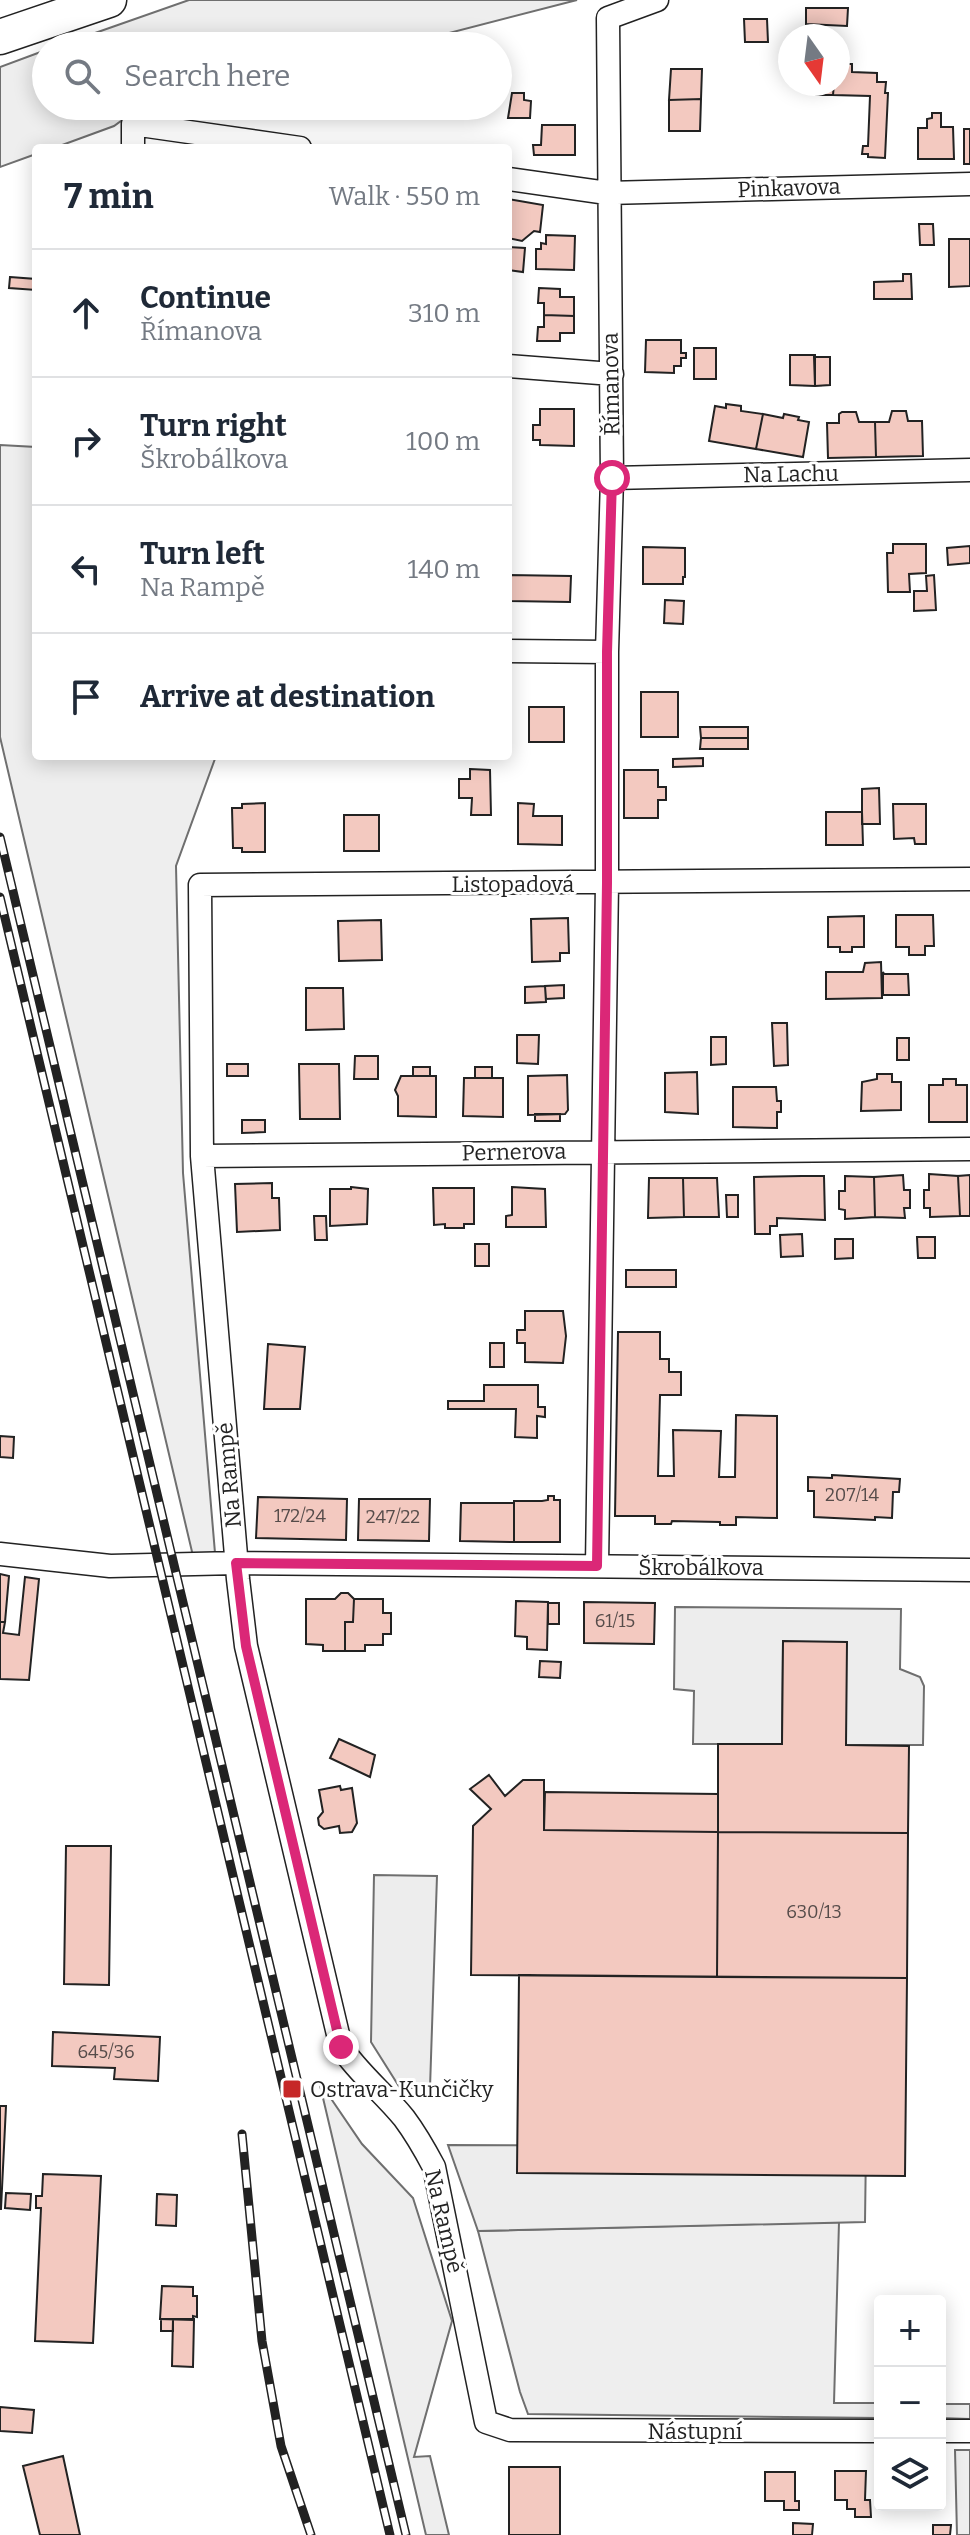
<!DOCTYPE html>
<html lang="en">
<head>
<meta charset="utf-8">
<style>
  body { margin:0; font-family:Bitter,serif; background:#f2f2f3; color:#1f2937 }
  .controls { position:absolute; right:24px; bottom:24px; display:grid; overflow:hidden; border-radius:8px; box-shadow:0 4px 20px #0003 }
  .controls button { width:72px; height:72px; display:grid; place-items:center; padding:0; border:0; border-bottom:2px solid #e0e1e3; background:#fff; color:#1f2937; font:40px sans-serif }
  .compass { position:absolute; left:778px; top:24px; width:72px; height:72px; border-radius:50%; background:#fff; box-shadow:0 4px 20px #0003; rotate:166deg }
  .stop { position:absolute; width:24px; height:24px; margin:-18px; border:6px solid #db2777; border-radius:50%; background:#fff }
  .stop.end { background:#db2777; border-color:#fff; box-shadow:0 2px 8px #0008 }
  .list { margin:0; padding:0; list-style:none }
  h2 { display:flex; justify-content:space-between; align-items:center; height:104px; margin:0; padding:0 32px; font-size:34px }
  h2 small { font-size:26px; font-weight:400; color:#747a83 }
  .list li { display:grid; grid-template-columns:52px 1fr auto; gap:24px; align-items:center; box-sizing:border-box; height:128px; padding:0 32px; border-top:2px solid #e0e1e3 }
  .list b { display:block; font-size:30px; white-space:nowrap }
  .list p { margin:0; font-size:26px; white-space:nowrap; color:#747a83 }
  .list em { font-size:26px; font-style:normal; color:#747a83 }
  .icon { flex:none; width:44px; height:44px; fill:none; stroke:currentColor; stroke-width:2; stroke-linecap:round; stroke-linejoin:round }
  .map { position:relative; flex:none; width:970px; height:2535px; overflow:hidden }
  .search { position:absolute; background:#fff; box-shadow:0 4px 20px #0003; left:32px; top:32px; width:480px; height:88px; display:flex; align-items:center; gap:20px; box-sizing:border-box; padding:0 28px; border-radius:44px; color:#747a83; font-size:30px }
  .panel { position:absolute; background:#fff; box-shadow:0 4px 20px #0003; left:32px; top:144px; width:480px; height:616px; border-radius:8px }
  .map>svg:first-child { display:block }
  .green { fill:#eee; stroke:#6f6f6f; stroke-width:2 }
  .parking { fill:#ededed; stroke:#6f6f6f; stroke-width:2 }
  .building { fill:#f3c9c0; stroke:#222; stroke-width:2 }
  .lines { fill:none; stroke-linecap:round; stroke-linejoin:round }
  .minor-casing { stroke:#222; stroke-width:25 }
  .primary-casing { stroke:#222; stroke-width:37 }
  .minor { stroke:#fff; stroke-width:22 }
  .primary { stroke:#fff; stroke-width:34 }
  .rail-casing { stroke:#222; stroke-width:9 }
  .rail { stroke:#fff; stroke-width:6; stroke-dasharray:18; stroke-linecap:butt }
  .route { stroke:#db2777; stroke-width:10 }
  .poi-dot { fill:#c62828; stroke:#fff; stroke-width:3 }
  .labels { text-anchor:middle; dominant-baseline:central; stroke-width:6; stroke-linejoin:round; paint-order:stroke }
  .number-label { font-size:18px; fill:#564c4a }
  .street-label { font-size:22px; fill:#222; stroke:#fff }
  .poi-label { font-size:22px; fill:#222; stroke:#fff; text-anchor:start }
</style>
</head>
<body>
<div class="map">
<svg width="970" height="2535" viewBox="0 0 970 2535">
  <rect width="100%" height="100%" fill="#fff"/>
  <path class="green" d="M189,0H577L399,46H58Z
    M46,50V106H189L181,108L140,107L114,126L54,148H36V154L0,167V67Z
    M0,445L36,447V756H216L176,866L183,1173L215,1553L193,1556L0,737Z
    M319,2081L362,2144L413,2198L452,2321L414,2457L430,2456L449,2535H426Z
    M839,2222L834,2403H880V2418L528,2414L520,2392L478,2231Z
    M940,2404H970V2419L940,2418Z
    M955,2450H970V2535H957Z"/>
  <path class="parking" d="M675,1607L901,1609L900,1669L920,1677L924,1686L923,1745H846V1642H783L782,1744H693L694,1691L674,1689Z
    M374,1875L437,1876L430,2088H400L371,2042Z
    M448,2145L866,2146L865,2222L478,2231Z"/>
  <path class="building" d="M806,8H848L847,26L806,24Z
    M744,19H767L768,42H745Z
    M838,64H852V72L877,73V82H886L885,93H888L885,158L868,157V154H862L863,146H868L870,96L833,95L834,84H838Z
    M671,69H702L701,99L669,100Z
    M816,84H834L833,95H816Z
    M512,93H524V100L531,101L530,118H508Z
    M701,99L700,131H669V100Z
    M932,113H941V127H953L954,159H918V128H927V119L932,118Z
    M542,125H575V155H534L533,145H541Z
    M964,129H970V164H964Z
    M508,199L543,205L540,232L534,231L522,241L508,238Z
    M919,224H933L934,245H920Z
    M546,235L575,236L574,270L536,269V249H541V243L546,244Z
    M949,239H970V286L949,287Z
    M508,247L525,248L523,272L508,270Z
    M903,274H911L912,299H874V282L903,281Z
    M10,277L36,279V290L9,288Z
    M539,288L560,289V297H574V316L544,315V303H538Z
    M544,315L574,316V333H560V341H537L538,327H544Z
    M646,340H681V353H686V358H681V366H674V373L645,372Z
    M694,348H716V379H694Z
    M790,355H815V386L790,385Z
    M814,357H830V385L815,386Z
    M726,404L741,406V411L763,414L756,449L709,441L715,406L726,408Z
    M540,409H574V446L540,445V440H533V425H540Z
    M892,411H906L908,421H922L923,456L876,457L875,422H889Z
    M842,412H856L859,422H875L876,457L828,458L827,423H839V414Z
    M763,414L783,418L784,414L799,417L798,420L809,422L803,457L756,449Z
    M893,544H926V573L909,574L910,592H888L887,553H893Z
    M970,546V563L948,565L947,548Z
    M643,547L685,548V577H683V584H643Z
    M508,575L571,576L570,602L508,601Z
    M934,575L936,610L914,611V591H927L926,576Z
    M665,600L684,601L683,624L664,623Z
    M641,692H678V737H641Z
    M529,707H564V742H529Z
    M700,727H748V738H701Z
    M701,738H748V749H700Z
    M703,758V766L673,767V759Z
    M470,769L490,770L491,815H471L472,798H459V779H470Z
    M624,770H658V787H666V800H658V818H624Z
    M879,788L880,824H862V789Z
    M265,803V852H242V848H233L232,808H242V804Z
    M518,803L534,804L533,816H562V845L518,844Z
    M893,804H926V844H915L914,838L894,839Z
    M826,812H862L863,845H826Z
    M344,815H379V851H344Z
    M896,915H933L934,946H925V955H909V947H896Z
    M864,916V947H852V952H840V947H828V917Z
    M568,918L569,953H560V961L532,962L531,919Z
    M381,920L382,960L339,961L338,921Z
    M881,962L882,998L826,999V972H863L865,963Z
    M883,972L884,974H908L909,995H883Z
    M564,985V998L546,999L545,986Z
    M545,986L546,1002L525,1003V987Z
    M306,988H343L344,1029L306,1030Z
    M772,1023H787L788,1065L774,1066Z
    M517,1035H539L538,1064L517,1063Z
    M711,1037H726V1064L711,1065Z
    M897,1038H909V1060H897Z
    M355,1056H378V1079H354Z
    M227,1064H248V1076H227Z
    M299,1064H339L340,1119H300Z
    M413,1067H430V1076H413Z
    M475,1067H492V1078H475Z
    M697,1072L698,1114L665,1112V1073Z
    M877,1074H892V1082H901V1110L861,1111L862,1082L877,1079Z
    M567,1075L568,1110L565,1114L528,1115V1076Z
    M401,1076H436V1117L398,1116V1096L395,1090Z
    M464,1078H503V1117L463,1116Z
    M943,1079H956V1085H967V1122H929V1085H943Z
    M733,1087H776L777,1101H781V1112H777V1128L733,1127Z
    M535,1114H560V1121H535Z
    M242,1120H265V1132L242,1133Z
    M929,1174L958,1176L960,1216L930,1217V1208H924V1190H929Z
    M903,1175L904,1190H910V1208H904L905,1218L875,1217L874,1177Z
    M970,1175V1216H960L958,1176Z
    M802,1176H824L825,1220L777,1218V1226H770V1234H755L754,1177Z
    M845,1176L874,1177L875,1217L845,1219V1210L839,1209V1191H845Z
    M649,1178H683L684,1217L648,1218Z
    M683,1178H717L719,1217H684Z
    M272,1183V1198H279L280,1230L237,1232L235,1184Z
    M351,1187L368,1189L367,1224L330,1226V1189H351Z
    M512,1187L545,1189L546,1227H506V1216L512,1215Z
    M433,1188H474V1224H464V1228H445V1224L434,1225Z
    M726,1195H738V1217H727Z
    M314,1216H326L327,1240H315Z
    M802,1234L803,1256L781,1257L780,1235Z
    M917,1237H935V1258H918Z
    M835,1239H853V1258L835,1259Z
    M475,1244H489V1266H475Z
    M626,1270H676V1287H626Z
    M525,1311H563L566,1336L563,1363L525,1362V1343H517V1330H525Z
    M618,1332H660V1359H669V1372H681V1395H660L658,1476H674L673,1430L721,1431L719,1477H735L736,1415L777,1416V1518L736,1517V1525H720V1522L672,1521L671,1524H655V1516H615Z
    M490,1343H504V1367H490Z
    M268,1344L305,1347L300,1409H264Z
    M484,1385H538V1407H545V1417L537,1416V1438L515,1437L516,1409H448V1401H484Z
    M0,1436L14,1437L13,1458L0,1457Z
    M832,1475L900,1479L899,1492H893L892,1518L875,1517V1520L814,1517V1491H808V1477L832,1478Z
    M548,1496H554V1500H560V1542H514V1501H542L548,1500Z
    M258,1497L347,1499L346,1540L256,1538Z
    M359,1499H430L429,1541L358,1540Z
    M461,1503H514V1542L460,1541Z
    M0,1574L9,1576L5,1622H0Z
    M25,1577L39,1579L29,1680L0,1679V1622H5L3,1633L19,1635Z
    M341,1593H348L354,1599L353,1622H345V1651H323V1645L306,1644V1599H335Z
    M354,1599H383V1613H391V1634H383V1645H365V1651H345V1622H353Z
    M516,1601L548,1602L547,1650L527,1649V1637L515,1636Z
    M584,1602L655,1603L654,1644L584,1643Z
    M548,1603H559V1624H548Z
    M783,1641L847,1642L846,1745L909,1746L908,1833L718,1832V1744H782Z
    M540,1661L561,1662L560,1678L539,1677Z
    M339,1739L375,1755L370,1777L330,1758Z
    M489,1775L505,1796L523,1780H544V1830L718,1832L717,1977L471,1975L473,1826L491,1809L470,1789Z
    M340,1786L341,1790L352,1788L357,1823L352,1832L340,1833L339,1826L324,1829L319,1825L318,1818L323,1812L319,1790Z
    M545,1792L718,1794V1832L544,1830Z
    M718,1832L908,1833L907,1978L717,1977Z
    M66,1846H111L109,1985L64,1984Z
    M519,1975L907,1978L905,2176L517,2173Z
    M53,2032L160,2037L158,2081L114,2079L115,2068L52,2066Z
    M0,2106H6L1,2209H0Z
    M43,2174L101,2176L93,2343L35,2341L41,2208H36V2196H42Z
    M6,2193L31,2194L30,2210L5,2208Z
    M157,2194L177,2195L176,2226L156,2225Z
    M162,2286L193,2287V2296H197V2317L193,2316V2320L160,2319Z
    M161,2319H173V2331H161Z
    M173,2319H194L193,2367L172,2366Z
    M0,2407L34,2410L32,2433L0,2431Z
    M63,2456L80,2535H40L23,2466Z
    M509,2467H560V2535H509Z
    M835,2471H866L865,2500H870L871,2517H855V2509H847V2500H835Z
    M765,2472H795V2501H799V2510H784V2501H765Z
    M793,2523L813,2524L812,2535H793Z
    M933,2525H951L950,2535H933Z"/>
  <g class="lines">
    <defs>
      <path id="minor" d="M133,148V124L300,148
        M508,179L607,193L970,184
        M508,366L612,374
        M612,478L970,470
        M508,651L607,652
        M202,1156L970,1149
        M0,1554L110,1566L236,1563L970,1570
        M597,1566L607,883V652L612,478L608,18L657,0
        M880,2431L510,2430L486,2422L434,2167C425,2150 416,2134 404,2118C384,2093 359,2074 341,2047L246,1646L238,1579L202,1156L200,885L970,879
        M940,2431H970"/>
      <path id="primary" d="M0,37L109,0"/>
    </defs>
    <use href="#minor" class="minor-casing"/>
    <use href="#primary" class="primary-casing"/>
    <use href="#minor" class="minor"/>
    <use href="#primary" class="primary"/>
    <defs>
      <path id="rail" d="M0,837L406,2535
        M0,897L390,2535
        M242,2134L262,2341L281,2446L311,2535"/>
    </defs>
    <use href="#rail" class="rail-casing"/>
    <use href="#rail" class="rail"/>
  </g>
  <g class="lines">
    <path class="route" d="M341,2047L246,1646L236,1563L597,1566L607,883V652L612,478"/>
  </g>
  <rect class="poi-dot" x="282" y="2079" width="20" height="20" rx="4"/>
  <g class="labels">
    <g class="number-label">
      <text x="852" y="1495">207/14</text>
      <text x="300" y="1516">172/24</text>
      <text x="393" y="1517">247/22</text>
      <text x="615" y="1621">61/15</text>
      <text x="814" y="1912">630/13</text>
      <text x="106" y="2052">645/36</text>
    </g>
    <g class="street-label">
      <text transform="translate(789 188) rotate(-2)">Pinkavova</text>
      <text transform="translate(611 384) rotate(-91)">Římanova</text>
      <text transform="translate(791 474) rotate(-1)">Na Lachu</text>
      <text x="513" y="884">Listopadová</text>
      <text transform="translate(514 1152) rotate(-1)">Pernerova</text>
      <text transform="translate(229 1475) rotate(-95)">Na Rampě</text>
      <text x="701" y="1567">Škrobálkova</text>
      <text transform="translate(444 2221) rotate(77)">Na Rampě</text>
      <text x="695" y="2431">Nástupní</text>
    </g>
    <g class="poi-label">
      <text x="310" y="2089">Ostrava-Kunčičky</text>
    </g>
  </g>
</svg>
<div class="controls">
<button>+</button>
<button>−</button>
<button><svg class="icon" aria-label="layers" viewBox="0 0 24 24"><path d="M12 4l9 5-9 5-9-5zM3 14l9 5 9-5"/></svg></button>
</div>
<svg class="compass" viewBox="-18 -18 36 36"><path d="M0-13l5 13h-10z" fill="#e53935"/><path d="M0 13l5-13h-10z" fill="#747a83"/></svg>
<div class="stop" style="left:612px;top:478px"></div>
<div class="stop end" style="left:341px;top:2047px"></div>
<div class="search"><svg class="icon" aria-label="search" viewBox="0 0 24 24"><circle cx="10" cy="10" r="6"/><path d="M15 15l6 6"/></svg>Search here</div>
<section class="panel">
<h2>7 min<small>Walk · 550 m</small></h2>
<ul class="list">
<li><svg class="icon" aria-label="ahead" viewBox="0 0 24 24"><path d="M12 20V5M6 11l6-6 6 6"/></svg><div><b>Continue</b><p>Římanova</p></div><em>310 m</em></li>
<li><svg class="icon" aria-label="right" viewBox="0 0 24 24"><path d="M7 20v-9h11M14 6l5 5-5 5"/></svg><div><b>Turn right</b><p>Škrobálkova</p></div><em>100 m</em></li>
<li><svg class="icon" aria-label="left" viewBox="0 0 24 24"><path d="M17 20v-9H6M10 6l-5 5 5 5"/></svg><div><b>Turn left</b><p>Na Rampě</p></div><em>140 m</em></li>
<li><svg class="icon" aria-label="arrive" viewBox="0 0 24 24"><path d="M6 21V4h12l-3 4 3 4H6"/></svg><div><b>Arrive at destination</b></div></li>
</ul>
</section>
</div>
</body>
</html>
